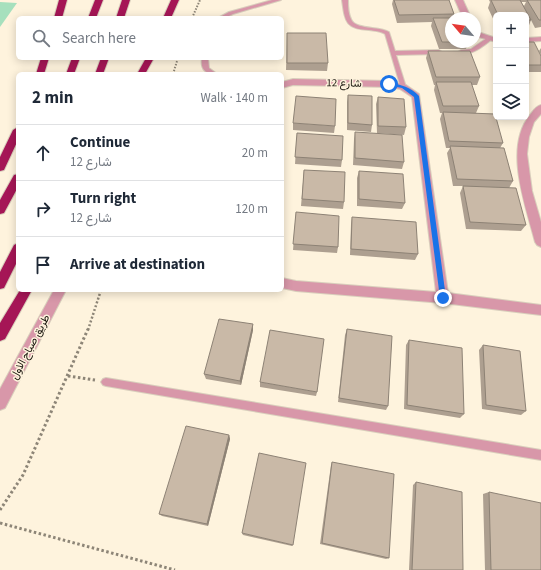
<!DOCTYPE html>
<html lang="en">
<head>
<meta charset="utf-8">
<style>
  body { margin:0; font-family:"Source Sans 3",Vazirmatn,sans-serif; background:#f6f6f7; color:#1f2937 }
  .controls { position:absolute; right:12px; top:12px; display:grid; overflow:hidden; border-radius:6px; box-shadow:0 2px 10px #0003 }
  .controls button { width:36px; height:36px; display:grid; place-items:center; padding:0; border:0; border-bottom:1px solid #e0e1e3; background:#fff; color:#1f2937; font:20px sans-serif }
  .compass { position:absolute; left:445px; top:12px; width:36px; height:36px; border-radius:50%; background:#fff; box-shadow:0 2px 10px #0003; rotate:299deg }
  .stop { position:absolute; width:12px; height:12px; margin:-9px; border:3px solid #1a73e8; border-radius:50%; background:#fff }
  .stop.end { background:#1a73e8; border-color:#fff; box-shadow:0 1px 4px #0008 }
  .list { margin:0; padding:0; list-style:none }
  h2 { display:flex; justify-content:space-between; align-items:center; height:52px; margin:0; padding:0 16px; font-size:17px }
  h2 small { font-size:13px; font-weight:400; color:#747a83 }
  .list li { display:grid; grid-template-columns:26px 1fr auto; gap:12px; align-items:center; box-sizing:border-box; height:56px; padding:0 16px; border-top:1px solid #e0e1e3 }
  .list b { display:block; font-size:15px; white-space:nowrap }
  .list p { margin:0; font-size:13px; white-space:nowrap; color:#747a83 }
  .list em { font-size:13px; font-style:normal; color:#747a83 }
  .icon { flex:none; width:22px; height:22px; fill:none; stroke:currentColor; stroke-width:2; stroke-linecap:round; stroke-linejoin:round }
  .map { position:relative; flex:none; width:541px; height:570px; overflow:hidden }
  .search { position:absolute; background:#fff; box-shadow:0 2px 10px #0003; left:16px; top:16px; width:268px; height:44px; display:flex; align-items:center; gap:10px; box-sizing:border-box; padding:0 14px; border-radius:6px; color:#747a83; font-size:15px }
  .panel { position:absolute; background:#fff; box-shadow:0 2px 10px #0003; left:16px; top:72px; width:268px; height:220px; border-radius:6px }
  .map>svg:first-child { display:block }
  .green { fill:#a6e0bd }
  .lines { fill:none; stroke-linecap:round; stroke-linejoin:round }
  .service-casing { stroke:#d9cfbc; stroke-width:2 }
  .minor-casing { stroke:#d9cfbc; stroke-width:2 }
  .tertiary-casing { stroke:#d9cfbc; stroke-width:2 }
  .motorway-casing { stroke:#d9cfbc; stroke-width:2 }
  .path-far2 { stroke:#8d8577; stroke-width:2; stroke-dasharray:1.5 1.5; stroke-linecap:butt }
  .path-far1 { stroke:#8d8577; stroke-width:2.5; stroke-dasharray:2 2; stroke-linecap:butt }
  .path { stroke:#8d8577; stroke-width:3; stroke-dasharray:2.5 2.5; stroke-linecap:butt }
  .service { fill:#d897a9; fill-rule:evenodd }
  .minor { fill:#d897a9; fill-rule:evenodd }
  .tertiary { fill:#d897a9; fill-rule:evenodd }
  .motorway { fill:#a51656; fill-rule:evenodd }
  .wall { fill:#ad9f90; fill-rule:evenodd }
  .shaded-wall { fill:#8d8275 }
  .building { fill:#c9b9a7; stroke:#8d8275 }
  .route { fill:#1a73e8 }
  .labels { text-anchor:middle; dominant-baseline:central; stroke-width:3; stroke-linejoin:round; paint-order:stroke }
  .street-label { font-size:11px; fill:#18140d; stroke:#fef3dd }
</style>
</head>
<body>
<div class="map">
<svg width="541" height="570" viewBox="0 0 541 570">
  <rect width="100%" height="100%" fill="#fef3dd"/>
  <path class="green" d="M0,2L17,3L0,27Z"/>
  <g class="lines">
    <defs>
      <path id="service" d="M272,0H281L233,14L225,18H218L229,12Z
        M342,0H348C348,6 348,13 351,19C355,30 379,26 389,32L395,51L439,50L442,52L439,54L396,55L406,87L403,89L401,88L385,34C380,31 375,31 369,30C345,29 345,21 342,0Z
        M487,38L492,39C484,46 469,58 458,52L461,50L471,49Z
        M202,58H208L209,68L217,74C206,74 200,70 202,58Z
        M106,378L541,450V460L106,386L103,385L101,382L103,379Z"/>
      <path id="minor" d="M455,0H463L471,18H463Z
        M475,31L496,38V42L475,36Z
        M541,37V41L526,42V38Z
        M293,79L389,81L406,85L419,94L448,293L541,305V315L443,303L296,291L282,288V278L296,281L436,292L412,97L400,89L389,87L293,85L282,88V82Z"/>
      <path id="tertiary" d="M541,105V114L534,122L529,137L527,154L532,191L541,222V247L537,245L535,242C526,206 503,148 530,115C533,111 536,106 541,105Z
        M54,290H66L5,408L0,410V389Z"/>
      <path id="motorway" d="M59,0H67L62,18H54Z
        M95,0H103L96,18H88Z
        M122,0H130L124,18H116Z
        M171,0H179L171,18H163Z
        M41,58H49L44,74H36Z
        M72,58H80L74,74H66Z
        M101,58H109L103,74H95Z
        M146,58H154L145,74H137Z
        M18,127V140L4,170L0,171V157L13,130Z
        M18,174V187L4,213L0,214V200L14,175Z
        M18,243V260L4,288L0,289V272L14,245Z
        M20,290H32L5,339L0,341V323Z"/>
    </defs>
    <use href="#service" class="service-casing"/>
    <use href="#minor" class="minor-casing"/>
    <use href="#tertiary" class="tertiary-casing"/>
    <use href="#motorway" class="motorway-casing"/>
    <path class="path-far2" d="M192,18L200,0
      M173,74L178,58"/>
    <path class="path-far1" d="M88,330L101,290"/>
    <path class="path" d="M68,376L95,380
      M0,510L23,475L88,329
      M0,523L175,570"/>
    <use href="#service" class="service"/>
    <use href="#minor" class="minor"/>
    <use href="#tertiary" class="tertiary"/>
    <use href="#motorway" class="motorway"/>
  </g>
  <path class="wall" d="M393,0H449L454,14L453,18H451V42H468L466,49H439L431,26L432,22L397,23L392,4Z
    M489,0H541V27L535,28L531,20L528,28H526V15H496V25L488,8L490,2ZM521,2H526L524,6Z
    M287,33L328,63L327,71L286,70Z
    M526,42L541,56V72H526Z
    M496,44V56L493,50Z
    M541,48V55L539,51Z
    M428,51L480,77L477,85H471L479,106L476,113L503,143L500,148L513,181L509,188L526,225L521,231L466,229L460,193L463,186H453L447,153L450,148H446L440,119L442,113H440L434,90L435,85H434L426,58Z
    M348,95L372,125L371,132L347,130V102Z
    M378,97L406,127L404,135L377,133L376,104Z
    M293,123L335,126L334,133L293,130Z
    M355,132L404,162L402,169L353,165L354,139Z
    M297,133L342,160L341,167L295,164Z
    M304,170L344,202L343,209L301,206Z
    M359,171L405,203L402,209L357,206V178Z
    M296,212L338,247L337,253L293,250Z
    M352,217L418,254L415,260L350,255L351,224Z
    M253,324V330L241,385L206,379L204,374Z
    M347,329L388,406L386,410L338,402L345,335Z
    M409,340L464,414L460,418L404,409L406,345Z
    M483,345L526,411L521,415L482,409L479,350Z
    M260,382L317,392L316,396L260,387Z
    M229,435L230,439L208,526L162,516L159,514Z
    M332,462L389,558L386,559L320,544L331,465Z
    M416,482L463,570H409L413,485Z
    M489,492L541,570H485L483,494Z
    M242,533L293,545L292,546L243,535Z"/>
  <path class="shaded-wall" d="M253,324V330L241,385L240,381Z
    M229,435L230,439L208,526L207,524Z"/>
  <path class="building" d="M394,0H449L454,14L399,15Z
    M491,0H520L531,20H526V15H498Z
    M527,0H541V20H539Z
    M433,18H451V42H442Z
    M287,33H326L328,63H287Z
    M526,42H534L541,56V65H526Z
    M428,51H470L480,77H436Z
    M436,82H471L479,106H443Z
    M348,95L372,96V125L348,123Z
    M296,96L336,99L335,126L293,123Z
    M378,97L404,99L406,127L378,126Z
    M443,112L495,114L503,143L449,141Z
    M355,132L402,135L404,162L355,158Z
    M297,133L343,136L342,160L295,157Z
    M450,146L504,148L513,181L457,179Z
    M304,170L345,172L344,202L302,199Z
    M359,171L403,174L405,203L359,199Z
    M463,186L516,188L526,225L470,222Z
    M296,212L339,216L338,247L293,244Z
    M352,217L416,222L418,254L351,249Z
    M219,319L253,324L240,381L204,374Z
    M347,329L392,336L388,406L339,398Z
    M270,330L324,339L317,392L260,382Z
    M409,340L462,348L464,414L407,405Z
    M483,345L520,351L526,411L486,405Z
    M186,426L229,435L207,524L159,514Z
    M259,453L306,463L293,545L242,533Z
    M332,462L394,474L389,558L322,543Z
    M416,482L462,492L463,570H412Z
    M489,492L541,503V570H491Z"/>
  <path class="route" d="M389,82C401,85 411,87 419,96L446,298L443,300L440,298L414,97L402,88L387,85Z"/>
  <g class="labels">
    <g class="street-label">
      <text transform="translate(344 83) rotate(1)">شارع 12</text>
      <text transform="translate(30 347) rotate(-62)">طريق صباح الاول</text>
    </g>
  </g>
</svg>
<div class="controls">
<button>+</button>
<button>−</button>
<button><svg class="icon" aria-label="layers" viewBox="0 0 24 24"><path d="M12 4l9 5-9 5-9-5zM3 14l9 5 9-5"/></svg></button>
</div>
<svg class="compass" viewBox="-18 -18 36 36"><path d="M0-13l5 13h-10z" fill="#e53935"/><path d="M0 13l5-13h-10z" fill="#747a83"/></svg>
<div class="stop" style="left:389px;top:84px"></div>
<div class="stop end" style="left:443px;top:298px"></div>
<div class="search"><svg class="icon" aria-label="search" viewBox="0 0 24 24"><circle cx="10" cy="10" r="6"/><path d="M15 15l6 6"/></svg>Search here</div>
<section class="panel">
<h2>2 min<small>Walk · 140 m</small></h2>
<ul class="list">
<li><svg class="icon" aria-label="ahead" viewBox="0 0 24 24"><path d="M12 20V5M6 11l6-6 6 6"/></svg><div><b>Continue</b><p>شارع 12</p></div><em>20 m</em></li>
<li><svg class="icon" aria-label="right" viewBox="0 0 24 24"><path d="M7 20v-9h11M14 6l5 5-5 5"/></svg><div><b>Turn right</b><p>شارع 12</p></div><em>120 m</em></li>
<li><svg class="icon" aria-label="arrive" viewBox="0 0 24 24"><path d="M6 21V4h12l-3 4 3 4H6"/></svg><div><b>Arrive at destination</b></div></li>
</ul>
</section>
</div>
</body>
</html>
